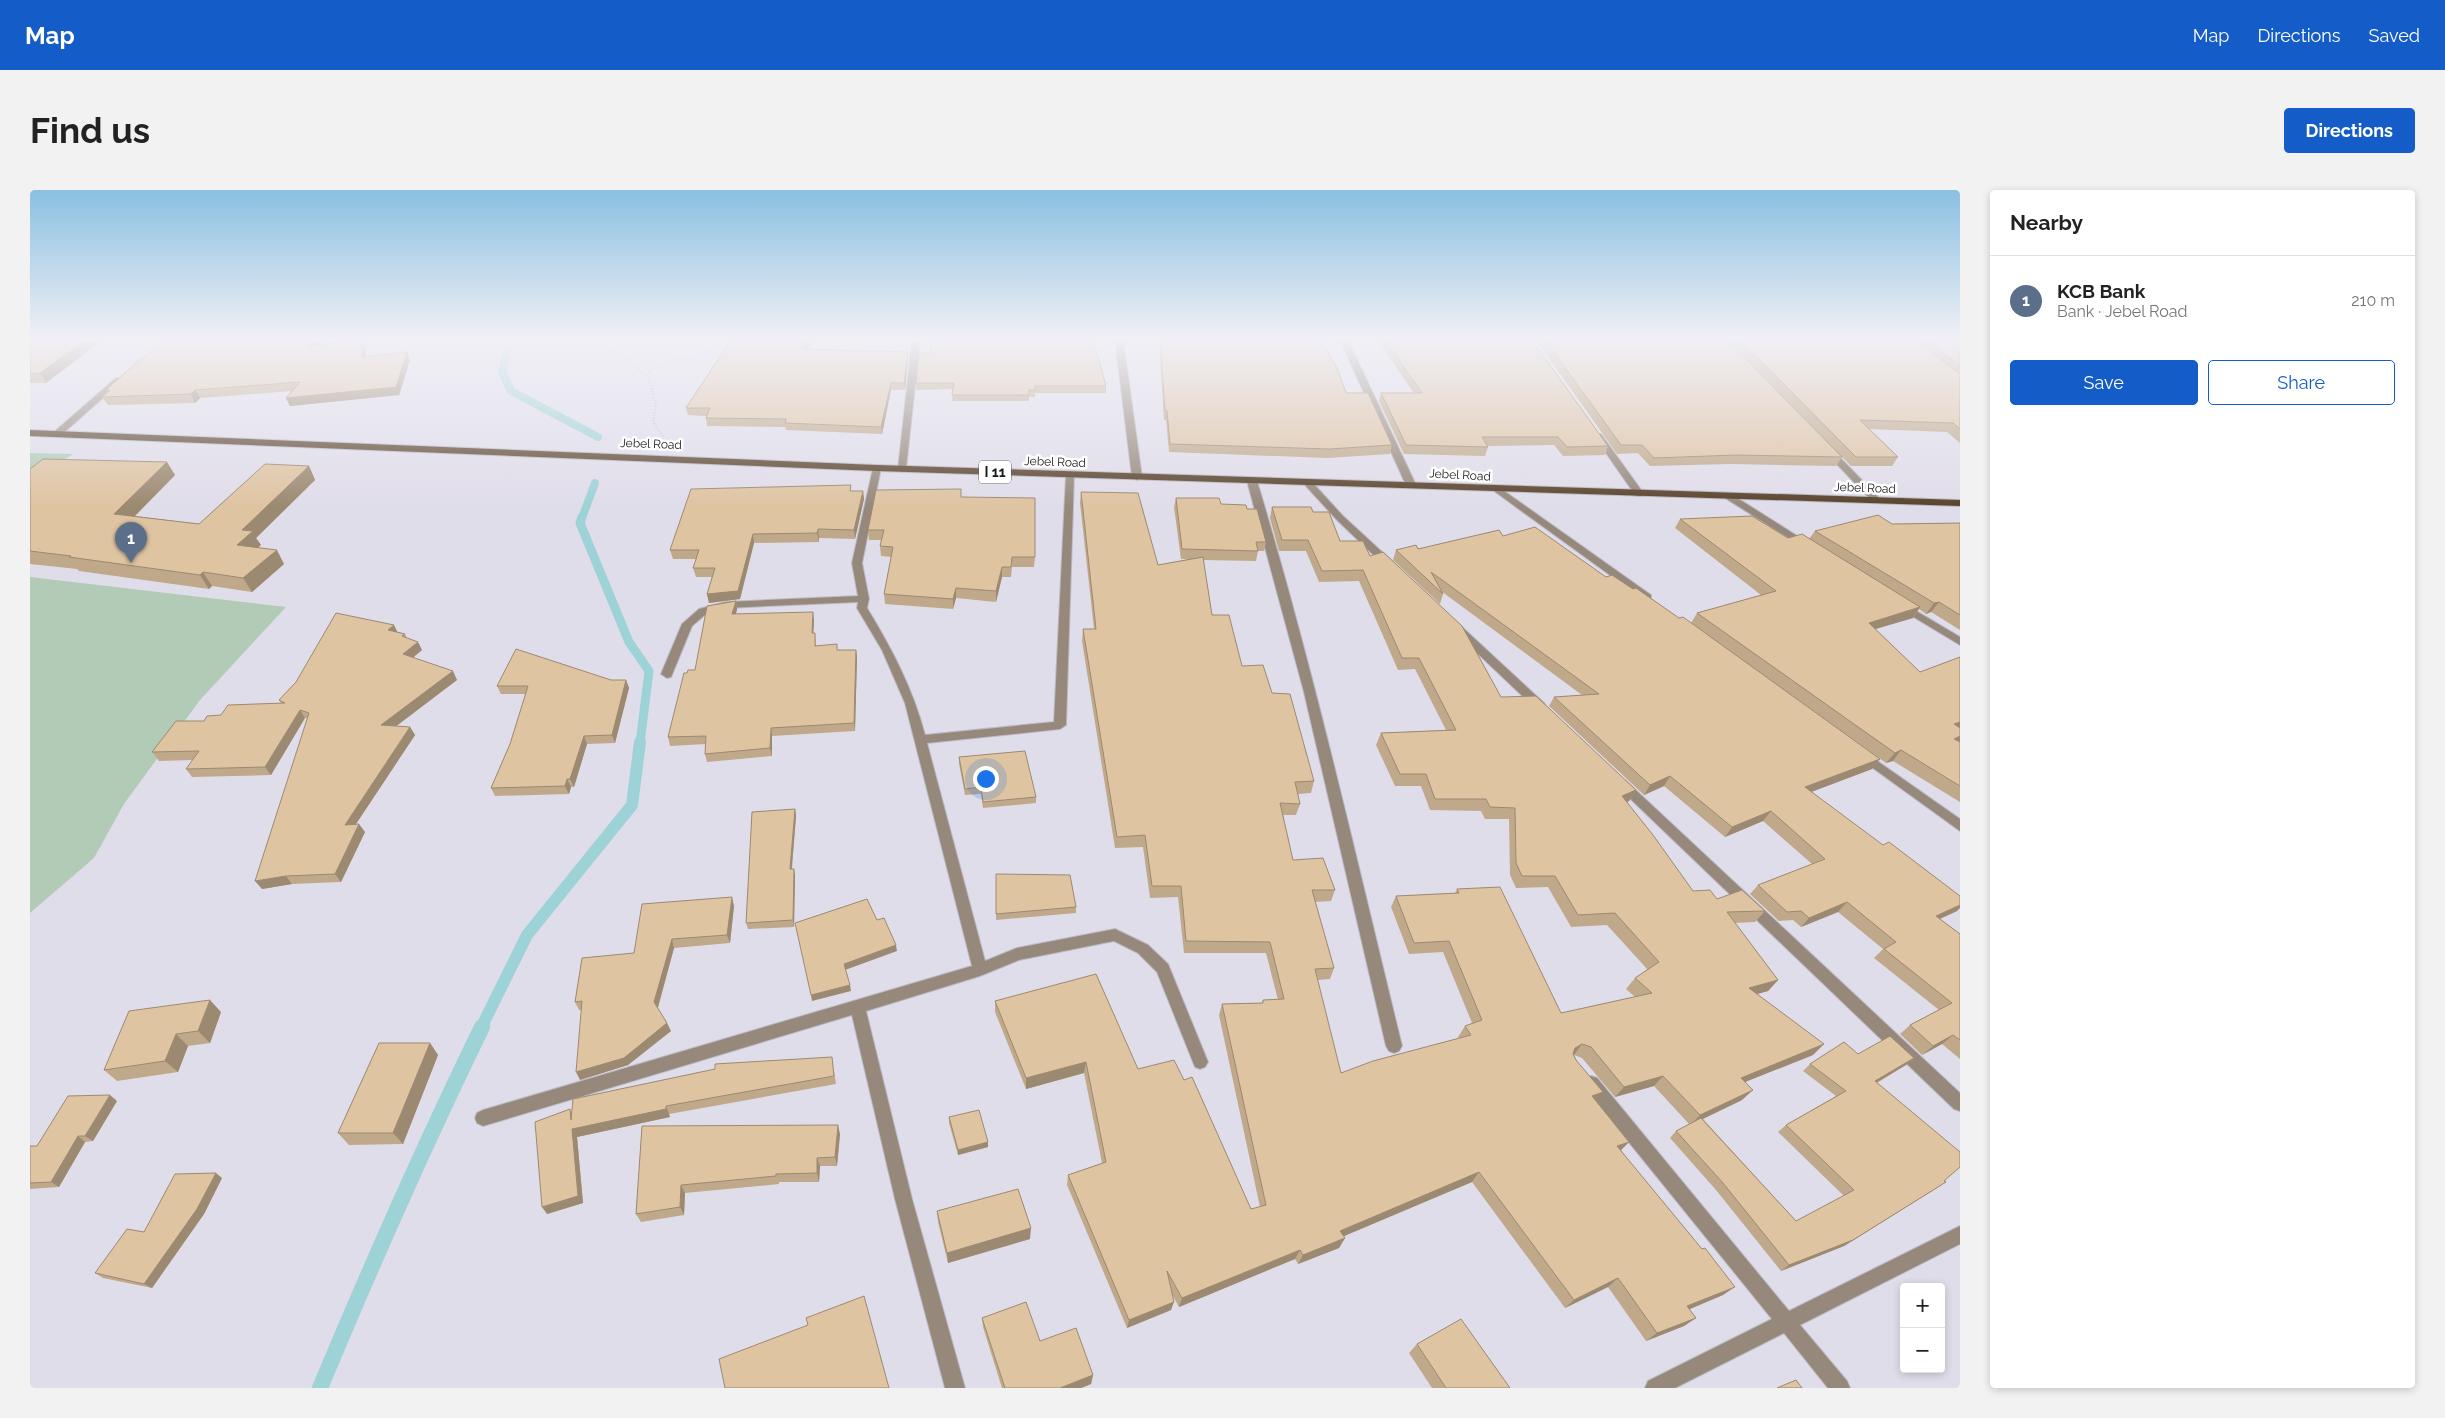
<!DOCTYPE html>
<html lang="en">
<head>
<meta charset="utf-8">
<style>
  body { margin:0; font-family:Raleway,sans-serif; background:#f2f2f2; color:#222 }
  .controls { position:absolute; right:15px; bottom:15px; display:grid; overflow:hidden; border-radius:5px; box-shadow:0 2px 8px #0003 }
  .controls button { width:45px; height:45px; display:grid; place-items:center; padding:0; border:0; border-bottom:1px solid #e0e0e0; background:#fff; color:#222; font:25px sans-serif }
  .you { position:absolute; left:955px; top:588px; width:18px; height:18px; margin:-12px; border:4px solid #fff; border-radius:50%; background:#1a73e8; box-shadow:0 0 0 8px #1a73e833 }
  .badge { display:grid; place-items:center; width:32px; height:32px; border-radius:50%; background:#145dc8; color:#fff; font-size:16px; font-weight:700 }
  .pin { position:absolute; translate:-50% -41px; filter:drop-shadow(0 1px 2px #0008) }
  .pin::after { content:''; position:absolute; top:26px; width:18px; height:15px; background:inherit; clip-path:polygon(0 0,100% 0,50% 100%) }
  .list { margin:0; padding:0; list-style:none }
  h2 { display:flex; justify-content:space-between; align-items:center; height:65px; margin:0; padding:0 20px; font-size:21px }
  h2 small { font-size:16px; font-weight:400; color:#767676 }
  .list li { display:grid; grid-template-columns:32px 1fr auto; gap:15px; align-items:center; box-sizing:border-box; height:90px; padding:0 20px; border-top:1px solid #e0e0e0 }
  .list b { display:block; font-size:19px; white-space:nowrap }
  .list p { margin:0; font-size:16px; white-space:nowrap; color:#767676 }
  .list em { font-size:16px; font-style:normal; color:#767676 }
  .actions { display:flex; gap:10px; padding:15px 20px }
  .actions a { flex:1; padding:11px 0; border:1px solid #145dc8; border-radius:5px; text-align:center; font-size:18px; color:#145dc8 }
  .actions .main { background:#145dc8; color:#fff }
  .map { position:relative; flex:none; width:1930px; height:1198px; overflow:hidden; border-radius:5px }
  header { display:flex; align-items:center; gap:30px; box-sizing:border-box; height:70px; padding:0 25px; background:#145dc8; color:#fff }
  header strong { font-size:24px }
  nav { display:flex; gap:28px; margin-inline-start:auto; font-size:18px }
  .intro { display:flex; align-items:center; justify-content:space-between; box-sizing:border-box; height:120px; padding:0 30px }
  h1 { margin:0; font-size:35px }
  .button { padding:12px 22px; border-radius:5px; background:#145dc8; color:#fff; font-size:18px; font-weight:700 }
  main { display:flex; gap:30px; padding:0 30px }
  aside { flex:1; background:#fff; border-radius:5px; box-shadow:0 2px 8px #0003 }
  .map>svg:first-child { display:block }
  .green { fill:#b2cbb7 }
  .lines { fill:none; stroke-linecap:round; stroke-linejoin:round }
  .stream-far3 { stroke:#9dd2d6; stroke-width:8 }
  .stream-far2 { stroke:#9dd2d6; stroke-width:9 }
  .stream-far1 { stroke:#9dd2d6; stroke-width:12 }
  .stream { stroke:#9dd2d6; stroke-width:16 }
  .minor-casing { stroke:#bcbac5; stroke-width:2 }
  .major-casing { stroke:#bcbac5; stroke-width:2 }
  .path { stroke:#9996a0; stroke-width:2; stroke-dasharray:0.5 2.5; stroke-linecap:butt }
  .minor { fill:#96897c; fill-rule:evenodd }
  .major { fill:#59432c; fill-rule:evenodd }
  .wall { fill:#c0a98b }
  .shaded-wall { fill:#9c8971 }
  .building { fill:#dfc4a2; stroke:#9c8971 }
  .labels { text-anchor:middle; dominant-baseline:central; stroke-width:5; stroke-linejoin:round; paint-order:stroke }
  .far-street-label { font-size:12px; fill:#19181c; stroke:#fff }
  .shield { fill:#fff; stroke:#5e5d60; stroke-width:1 }
  .shield-label { font-size:14px; font-weight:bold; fill:#19181c }
</style>
</head>
<body>
<header>
<strong>Map</strong>
<nav><a>Map</a><a>Directions</a><a>Saved</a></nav>
</header>
<div class="intro"><h1>Find us</h1><a class="button">Directions</a></div>
<main>
<div class="map">
<svg width="1930" height="1198" viewBox="0 0 1930 1198">
  <rect width="100%" height="100%" fill="#e0ddea"/>
  <path class="green" d="M0,263L43,264L0,292Z
    M0,387L256,417L170,510L94,614L64,668L0,723Z"/>
  <g class="lines">
    <path class="stream-far3" d="M479,150L472,182L481,201L568,247
      M552,328L565,293"/>
    <path class="stream-far2" d="M552,327L550,333L599,452L619,481L610,553"/>
    <path class="stream-far1" d="M451,838L497,745L602,615L610,552"/>
    <path class="stream" d="M290,1198C341,1076 394,956 452,837"/>
    <defs>
      <path id="minor" d="M882,150H890L876,279L872,282L868,279Z
        M1085,150H1093L1112,287L1107,290L1102,287Z
        M1310,150H1318L1386,295L1384,297L1376,295Z
        M86,188L93,190L30,246H24V242Z
        M1565,244H1571L1614,304L1612,306H1606L1564,246Z
        M1795,258H1801L1850,309V313H1844L1795,262Z
        M847,275L851,278L832,373L839,409L837,418C862,459 883,499 895,545L1024,532L1036,285L1040,282L1044,285L1036,535L1030,539L897,553L955,771L987,758L1085,739L1118,755L1138,774L1178,872L1175,877L1170,879L1165,877L1127,782L1108,763L1084,751L989,770L950,786L836,821L882,1009L935,1198H915L865,1009L822,825L453,936L447,933L445,928L447,923L453,920L942,776L875,513L852,460L827,418L828,412L696,418L677,423L662,436L641,487L637,488L631,484L652,434L669,419L696,412L828,406L822,373L843,278Z
        M1222,288L1227,291C1283,477 1326,667 1372,856L1369,861L1364,863L1359,861L1356,856L1274,502L1217,291Z
        M1278,290L1281,291L1313,326L1363,372V376H1355L1307,330L1275,295V291Z
        M1467,296L1621,405V409H1613L1464,301L1462,299Z
        M1698,303L1701,304L1783,356L1778,359L1775,358L1695,308V304Z
        M1871,412L1930,447V455L1867,417L1866,415Z
        M1428,436L1432,437L1514,513L1516,516L1514,519H1506L1424,441L1423,439L1424,437Z
        M1833,561L1930,629V641L1829,568L1827,565Z
        M1592,590L1596,591L1930,903V921L1924,919L1588,597L1586,594L1588,591Z
        M1561,886L1567,888L1759,1121L1930,1036V1054L1770,1135L1817,1191L1820,1198H1798L1754,1143L1645,1198H1615L1618,1191L1742,1129L1555,898L1553,893L1555,888Z"/>
      <path id="major" d="M0,240L847,275L1930,310V316L847,281L0,246Z"/>
    </defs>
    <use href="#minor" class="minor-casing"/>
    <use href="#major" class="major-casing"/>
    <path class="path" d="M557,150L591,167L616,185
      M633,246L623,232L626,214L617,184C638,162 673,176 691,150"/>
    <use href="#minor" class="minor"/>
    <use href="#major" class="major"/>
  </g>
  <path class="wall" d="M0,150L16,193H0Z
    M138,150H295L290,155L336,157L335,166L380,170L369,205L260,216L256,208L262,201L170,208L165,213L78,215L72,207L78,202L76,200Z
    M900,150L1076,196V203H1005V207H999V211H922L923,199L886,200V193L901,163Z
    M1129,150H1310L1309,152H1293L1316,203L1362,255L1360,264L1297,268L1139,262L1136,230H1134Z
    M1319,150H1502L1578,256L1575,265L1533,266L1524,255L1457,256L1458,257L1455,266L1374,264L1349,211L1351,203H1384L1348,151L1321,152Z
    M1506,150H1697L1812,267L1806,276L1701,274L1620,276L1608,263L1587,264Z
    M1698,150H1930V253L1917,242L1839,239L1868,267L1862,276H1821Z
    M777,159L878,169L875,200H861L852,244L756,240L755,237L677,236L676,228L677,226L658,225L656,218Z
    M279,276L285,290L226,348L231,355L228,357L254,374L222,402L182,396L179,399L49,381L47,379L0,374V279L145,285L105,326L169,334Z
    M822,301H833L834,309L825,349L789,348V352L724,353L710,409L679,413L677,404L682,387H666L663,378L667,369H643L640,360Z
    M1051,302L1128,375L1159,369H1151L1144,317L1146,308L1217,319L1236,352L1234,361H1228L1226,371L1173,370L1182,425L1212,476L1242,503L1284,591L1281,603L1268,604L1270,614L1266,625H1253L1263,670L1305,700L1301,711L1285,712L1304,778L1300,789L1287,790L1311,883L1429,848L1428,847L1435,836L1442,833L1413,762L1379,764L1361,717L1366,706L1425,703L1427,699L1531,823L1605,807L1596,799L1605,788L1618,780L1577,735L1541,737L1518,697L1486,698L1480,685L1479,629H1455L1451,621L1400,620L1391,596H1365L1346,555L1351,543L1416,540L1385,479L1368,480L1329,391L1289,392L1276,361H1249L1240,328L1242,317L1283,322L1310,351L1340,366L1471,507L1606,600L1599,611L1597,613L1663,701L1687,709L1735,721L1725,732L1705,733L1748,790L1738,801L1727,804L1783,865L1715,892L1712,910L1673,929L1766,1031L1814,1006L1748,942L1756,935L1806,906L1773,881L1780,874L1828,864L1884,868L1876,875L1847,893L1914,991L1916,992L1814,1056L1751,1081L1686,1000L1640,948L1646,941L1659,934L1624,896L1585,907L1552,868L1544,865L1566,911L1599,952L1591,960L1693,1105L1659,1119L1666,1128L1654,1136L1616,1151L1578,1097L1535,1118L1442,992L1313,1046L1315,1048L1309,1058L1268,1074L1265,1069L1149,1117L1142,1104L1141,1120L1097,1138L1037,995L1038,985L1072,973L1054,883L996,899L965,822V811L1108,879L1154,890L1221,1019L1230,1017L1189,825L1192,814L1232,813L1233,810H1248L1236,763H1154L1148,707L1120,708L1113,657L1085,658L1052,451L1053,439H1064L1050,313Z
    M931,307L1005,367L1004,377H982L981,387H972L966,412L926,408L923,419L855,414L854,404L861,367L851,366L850,356L851,350H839L838,340Z
    M1650,329L1758,348L1779,349L1785,341L1862,334L1930,333V440L1901,422L1896,424L1889,419L1883,428L1845,439L1890,482L1930,467V612L1863,571L1856,573L1661,433L1667,423L1731,405L1645,338Z
    M1473,346L1842,579L1781,602L1927,721L1910,729L1930,744V869L1912,854L1892,865L1870,844L1880,835L1909,820L1844,768L1853,759L1808,722L1771,737L1763,730L1749,731L1720,704L1728,695L1782,674L1733,631L1695,647L1634,596L1614,605L1519,516L1524,507L1552,505L1411,401L1413,404L1410,414L1363,370L1366,360L1388,359Z
    M706,411L707,419L706,424L784,430L783,443H785L786,456L808,460H826L827,468L825,541L742,546V566L677,572L675,564L676,554L640,556L638,547L657,483L665,480Z
    M368,442L375,444L377,448L392,460L383,468L427,490L365,536L380,537L385,545L326,634L335,642L311,692L262,694L232,699L277,528H275L241,585L162,587L156,579L163,570L129,571L122,562L174,531L191,525L251,513L249,510Z
    M581,490H596L599,498L585,553L557,554L544,597H541L539,604L465,606L461,598L480,554L496,504H471L467,496Z
    M929,567L1006,607V613L953,618L951,604L935,605L929,574Z
    M765,619L766,626L762,679L765,685L764,737L718,739L716,733Z
    M966,684L1046,717V723L966,730Z
    M704,716L700,753L644,758L628,818L641,841L598,875L550,890L551,820H549L545,812L604,763Z
    M191,822L180,853L158,856L148,882L87,891L74,880Z
    M400,853L408,865L373,954L319,955L308,943Z
    M803,874L806,894L639,924L640,927L547,947L553,1013L517,1024L540,919L542,922L685,879Z
    M87,911L63,951L55,952L29,997L0,999V956H7Z
    M919,927L958,957L928,965L919,933Z
    M612,936L810,944L807,976H790L789,992H749V994L655,1003L654,1025L611,1032L606,1024Z
    M192,988L174,1024L122,1098L73,1088L65,1083L114,1042Z
    M907,1021L1000,1049L918,1073L908,1032Z
    M952,1128L1010,1151L1063,1185L1061,1194L1051,1198H972L953,1137Z
    M1387,1154L1480,1198H1402L1379,1163Z"/>
  <path class="shaded-wall" d="M55,150H73L16,193L10,183Z
    M284,150H295L281,165L277,157Z
    M332,150L336,157L335,175L332,167Z
    M778,150H783L773,166L772,159Z
    M377,162L380,170L369,205L260,216L256,208Z
    M878,162V169L875,200L874,193Z
    M861,193V200L852,244L851,237Z
    M165,200L170,208L165,213L161,204Z
    M137,272L145,285L94,337L84,324Z
    M279,276L285,290L226,348L231,355L215,369L207,355L212,340Z
    M833,301L834,309L825,349L824,340Z
    M788,339L789,348V352L787,343Z
    M723,344L724,353L710,409L679,413L677,404Z
    M247,360L254,374L222,402L213,388Z
    M972,377V387L966,412V401Z
    M173,382L182,396L179,399L170,385Z
    M926,398V408L923,419V409Z
    M706,411L707,419L704,432L702,424Z
    M1909,412L1901,422L1896,424L1904,413Z
    M1890,417L1883,428L1832,443L1839,433Z
    M783,422L784,430L783,452L782,443Z
    M364,435L368,443L358,440Z
    M388,452L392,460L377,472L373,464Z
    M826,460L827,468L825,541L824,533Z
    M423,481L427,490L356,544L351,535Z
    M596,490L599,498L585,553L582,545Z
    M270,520L275,528L241,585L235,577Z
    M1930,532V539L1924,534Z
    M380,537L385,545L320,643L315,635Z
    M741,538L742,546V566L740,558Z
    M554,546L557,554L544,597L540,589Z
    M1930,546V552L1924,549Z
    M1871,560L1863,571L1856,573L1865,563Z
    M1850,569L1842,579L1768,607L1775,597Z
    M1640,586L1634,596L1614,605L1620,595Z
    M537,589L541,597L539,604L535,596Z
    M1606,600L1599,611L1585,618L1592,606Z
    M765,619L766,626L761,686L760,679Z
    M1741,621L1733,631L1695,647L1702,637Z
    M329,634L335,642L311,692L305,684Z
    M764,679L765,685L764,737L763,730Z
    M256,686L262,694L232,699L225,691Z
    M702,707L704,716L700,753L697,745Z
    M1817,712L1808,722L1771,737L1779,728Z
    M1930,715V718L1927,721L1896,735L1906,726Z
    M642,749L644,758L627,820L624,812Z
    M866,755L867,761L815,780L814,774Z
    M1748,790L1738,801L1709,809L1719,798Z
    M820,795L821,801L782,811L781,805Z
    M180,810L191,822L180,853L168,841Z
    M637,833L641,841L598,875L550,890L546,882Z
    M146,844L158,856L148,882L135,871Z
    M1923,845L1912,854L1892,865L1903,856Z
    M400,853L408,865L373,954L363,943Z
    M1552,854L1544,865L1537,868L1545,858Z
    M1794,854L1783,865L1700,898L1711,888Z
    M1884,868L1876,875L1837,898L1845,891Z
    M1056,872L1054,883L996,899V888Z
    M1633,886L1624,896L1585,907L1594,897Z
    M1723,900L1712,910L1660,935L1670,925Z
    M1573,902L1564,913L1562,906Z
    M80,905L87,911L63,951L55,946Z
    M636,916L639,924L640,927L547,947L553,1013L517,1024L512,1017L542,939Z
    M808,935L810,944L807,976L805,967Z
    M48,946L55,952L29,997L21,992Z
    M958,952V957L928,965V960Z
    M1599,952L1589,962L1587,956Z
    M787,968L790,976L789,992L787,983Z
    M1449,982L1442,992L1305,1050L1310,1041Z
    M186,983L192,988L174,1024L122,1098L114,1094Z
    M1916,992L1814,1056L1751,1081L1759,1075Z
    M651,995L655,1003L654,1025L650,1017Z
    M1001,1038L1000,1049L918,1073L917,1063Z
    M1315,1048L1309,1058L1268,1074L1273,1065Z
    M1270,1060L1265,1069L1149,1117L1152,1108Z
    M1588,1088L1578,1097L1535,1118L1544,1110Z
    M1705,1097L1693,1105L1646,1125L1657,1116Z
    M1144,1112L1141,1120L1097,1138L1099,1130Z
    M1666,1128L1654,1136L1616,1151L1627,1143Z
    M1063,1185L1061,1194L1051,1198H1030Z"/>
  <path class="building" d="M0,150H55L10,183L0,184Z
    M138,150H284L277,157L325,150H332V167L377,162L366,197L256,208L270,192L165,200L161,204L72,207L80,200H76L108,171Z
    M701,150H778L772,159L878,162L874,193H861L851,237L755,233L756,229L676,228L680,218H656Z
    M900,150H1063L1076,196H1005V200H999V205H922L924,193H886L889,163H901Z
    M1130,150H1291L1307,178L1316,203H1338L1362,255L1299,259L1140,254L1137,221H1135Z
    M1355,150H1502L1578,256L1537,257L1528,247H1452L1458,257L1376,255L1351,203H1392Z
    M1515,150H1697L1812,267L1706,265L1624,268L1612,255H1591Z
    M1710,150H1885L1930,184V239L1923,233L1830,230L1868,267H1826Z
    M1898,150H1930V176Z
    M13,269L137,272L84,324L169,334L235,274L279,276L212,340L223,341L207,355L247,360L213,388L173,382L170,385L39,367L41,366L0,361V279Z
    M821,295L820,301H833L824,340L788,339L787,343L723,344L708,401L677,404L685,378H663L669,360H640L661,299Z
    M931,299V307L1005,308V367H982L981,377H972L966,401L926,398L923,409L854,404L863,357L850,356L854,340H838L846,300Z
    M1051,302L1108,303L1128,375L1173,367L1182,425H1199L1212,476L1233,475L1242,503L1260,504L1284,591L1265,592L1270,614L1250,613L1263,670L1293,668L1305,700H1282L1304,778L1285,779L1311,883L1343,871L1441,845L1435,836L1452,830L1419,751L1384,753L1366,706L1429,703L1427,699L1470,697L1531,823L1622,803L1605,788L1629,772L1585,723L1548,725L1525,686H1492L1486,673L1485,618L1460,617L1456,609H1405L1396,584H1370L1351,543L1426,540L1389,468H1372L1333,380L1292,381L1278,350H1252L1242,317H1281L1283,322H1299L1310,351H1333L1340,366L1353,362L1432,436L1471,507L1506,506L1606,600L1592,606L1623,645L1663,701L1680,700L1687,709L1712,700L1735,721L1697,722L1748,790L1719,798L1794,854L1711,888L1723,900L1670,925L1633,886L1594,897L1561,857L1552,854L1545,858L1543,864L1546,870L1573,902L1562,906L1599,952L1587,956L1672,1059L1675,1058L1705,1097L1657,1116L1666,1128L1627,1143L1588,1088L1544,1110L1449,982L1310,1041L1315,1048L1273,1065L1270,1060L1152,1108L1137,1081L1144,1112L1099,1130L1038,985L1076,972L1056,872L996,888L965,811L1066,784L1108,879L1144,870L1154,890L1162,887L1221,1019L1236,1015L1192,814L1233,813V810L1254,809L1240,752L1156,751L1151,696H1122L1115,645L1087,647L1053,439H1066Z
    M1146,308H1189L1191,314L1216,315L1217,319H1227L1236,352H1226L1228,361L1152,359Z
    M1848,325L1862,334L1930,333V425L1909,412L1904,413L1785,341Z
    M1722,326L1758,348L1772,344L1890,417L1839,433L1890,482L1930,467V532L1924,534L1930,538V546L1924,549L1930,552V596L1871,560L1865,563L1667,423L1746,401L1650,329Z
    M1505,337L1576,387L1582,385L1603,399L1606,398L1649,428L1653,427L1850,569L1775,597L1853,655L1859,652L1930,706V715L1906,726L1930,744V850L1923,845L1903,856L1880,835L1922,813L1854,759L1866,752L1817,712L1779,728L1771,721L1757,722L1728,695L1795,669L1741,621L1702,637L1640,586L1620,595L1524,507L1569,504L1401,382L1413,404L1366,360L1386,355L1388,359L1469,340L1473,346Z
    M706,411L702,424L783,422L782,443H785V456L807,454V460H826L824,533L741,538L740,558L675,564L676,546L638,547L654,483H657L658,480H665L677,416Z
    M306,423L364,435L358,440L375,444L372,446L388,452L373,464L423,481L351,535L380,537L315,635L329,634L305,684L256,686L225,691L279,523L270,520L235,577L156,579L169,561L122,562L146,531H174L177,526L191,525L198,515L255,513L249,510L266,492Z
    M486,459L581,490H596L582,545L554,546L540,589H537L535,596L461,598L480,554L498,496H467Z
    M995,561L1006,607L953,612L951,597L935,599L929,567Z
    M765,619L760,679H764L763,730L716,733L722,622Z
    M966,684L1040,685L1046,717L966,724Z
    M702,707L697,745L642,749L624,812L637,833L594,868L546,882L552,811L545,812L552,768L604,763L612,714Z
    M837,709L847,730L854,728L866,755L814,774L820,795L781,805L765,733Z
    M180,810L168,841L146,844L135,871L74,880L99,821Z
    M1860,846L1884,868L1845,891L1930,962V977L1914,991L1916,992L1823,1050L1759,1075L1693,993L1646,941L1671,928L1766,1031L1824,1000L1756,935L1816,901L1780,874L1814,852L1828,864Z
    M349,853H400L363,943H308Z
    M802,867L804,886L636,916V919L542,939L548,1006L512,1017L505,932L540,919L541,930L543,909L685,879V874Z
    M80,905L55,946H48L21,992L0,993V956H7L38,906Z
    M949,920L958,952L928,960L919,927Z
    M808,935L805,967L787,968V983L746,984V986L651,995L650,1017L606,1024L612,936Z
    M186,983L167,1019L114,1094L65,1083L97,1039L114,1042L145,984Z
    M988,999L1001,1038L917,1063L907,1021Z
    M834,1106L859,1198H695L689,1169L778,1135L776,1128Z
    M996,1112L1010,1151L1046,1138L1063,1185L1030,1198H975L952,1128Z
    M1431,1129L1480,1198H1416L1387,1154Z
    M1766,1190L1772,1198H1747Z"/>
  <linearGradient id="sky" x2="0" y2="1"><stop stop-color="#8ac0e1"/><stop offset="0.47" stop-color="#f1f0f6"/><stop offset="1" stop-color="#f1f0f6" stop-opacity="0"/></linearGradient>
  <rect width="1930" height="317" fill="url(#sky)"/>
  <g class="labels">
    <g class="far-street-label">
      <text transform="translate(621 254) rotate(2)">Jebel Road</text>
      <text transform="translate(1025 272) rotate(2)">Jebel Road</text>
      <text transform="translate(1430 285) rotate(3)">Jebel Road</text>
      <text transform="translate(1835 298) rotate(2)">Jebel Road</text>
    </g>
    <rect class="shield" x="949" y="270.5" width="32" height="23" rx="4"/>
    <g class="shield-label">
      <text x="965" y="282">I 11</text>
    </g>
  </g>
</svg>
<div class="controls">
<button>+</button>
<button>−</button>
</div>
<div class="you"></div>
<div class="pin badge" style="left:101px;top:373px;background:#5c6f8a">1</div>
</div>
<aside>
<h2>Nearby<small></small></h2>
<ul class="list">
<li><span class="badge" style="background:#5c6f8a">1</span><div><b>KCB Bank</b><p>Bank · Jebel Road</p></div><em>210 m</em></li>
</ul>
<div class="actions"><a class="main">Save</a><a>Share</a></div>
</aside>
</main>
</body>
</html>
